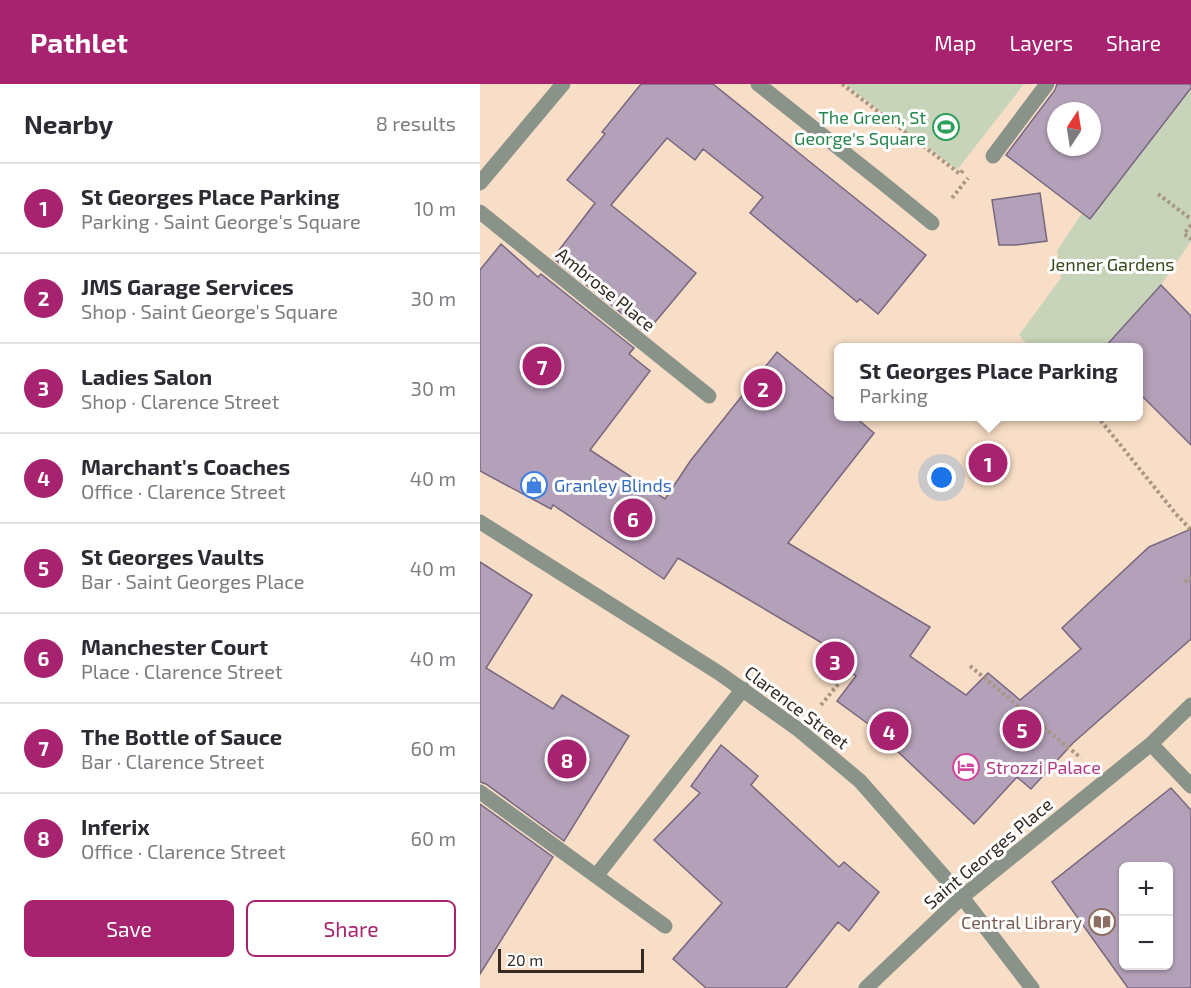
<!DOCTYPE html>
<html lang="en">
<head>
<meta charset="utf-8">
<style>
  body { margin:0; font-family:"Exo 2",sans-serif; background:#f2f2f3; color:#2b2b33 }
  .controls { position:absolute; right:18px; bottom:18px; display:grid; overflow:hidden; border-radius:9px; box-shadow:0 2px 4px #0004 }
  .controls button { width:54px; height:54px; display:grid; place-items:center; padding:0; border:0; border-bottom:2px solid #e1e1e2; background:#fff; color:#2b2b33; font:30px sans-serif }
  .compass { position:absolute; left:567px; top:18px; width:54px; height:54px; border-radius:50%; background:#fff; box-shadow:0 2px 4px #0004; rotate:12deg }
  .scale { position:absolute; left:18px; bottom:15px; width:146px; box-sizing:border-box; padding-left:6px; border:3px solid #352b22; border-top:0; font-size:16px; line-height:21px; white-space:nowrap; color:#352b22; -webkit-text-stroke:4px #fff; paint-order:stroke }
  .you { position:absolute; left:462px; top:394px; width:21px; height:21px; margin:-15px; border:4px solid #fff; border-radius:50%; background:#1a73e8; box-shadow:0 0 0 9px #1a73e833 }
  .badge { display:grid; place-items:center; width:39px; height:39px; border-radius:50%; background:#a7236f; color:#fff; font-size:20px; font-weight:700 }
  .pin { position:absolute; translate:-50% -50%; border:3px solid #fff; box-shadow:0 2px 6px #0006 }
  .popup { position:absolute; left:354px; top:259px; width:309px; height:78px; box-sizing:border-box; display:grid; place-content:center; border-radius:9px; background:#fff; filter:drop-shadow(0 2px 4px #0005); font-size:20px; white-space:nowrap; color:#7c7c81 }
  .popup b { font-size:22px; color:#2b2b33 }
  .popup::after { content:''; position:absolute; left:50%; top:100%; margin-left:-12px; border:12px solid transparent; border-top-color:#fff }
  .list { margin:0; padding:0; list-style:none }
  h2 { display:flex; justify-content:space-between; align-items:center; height:78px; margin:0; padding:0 24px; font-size:26px }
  h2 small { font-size:20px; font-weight:400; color:#7c7c81 }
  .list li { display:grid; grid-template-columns:39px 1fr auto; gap:18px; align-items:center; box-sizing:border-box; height:90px; padding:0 24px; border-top:2px solid #e1e1e2 }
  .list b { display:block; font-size:22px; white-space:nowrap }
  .list p { margin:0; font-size:20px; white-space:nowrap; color:#7c7c81 }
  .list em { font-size:20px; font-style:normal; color:#7c7c81 }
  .actions { display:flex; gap:12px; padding:18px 24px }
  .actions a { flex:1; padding:14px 0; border:2px solid #a7236f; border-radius:9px; text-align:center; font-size:21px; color:#a7236f }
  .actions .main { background:#a7236f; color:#fff }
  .map { position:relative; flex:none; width:711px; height:904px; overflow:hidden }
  header { display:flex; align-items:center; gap:36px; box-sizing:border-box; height:84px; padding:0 30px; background:#a7236f; color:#fff }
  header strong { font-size:28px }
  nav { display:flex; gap:33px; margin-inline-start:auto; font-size:21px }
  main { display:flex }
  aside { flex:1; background:#fff }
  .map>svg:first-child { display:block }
  .green { fill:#c8d4b9 }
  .building { fill:#b3a0b9; stroke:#79677f; stroke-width:1.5; fill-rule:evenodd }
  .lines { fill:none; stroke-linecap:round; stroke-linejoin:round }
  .path { stroke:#a99684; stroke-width:4; stroke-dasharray:3 3; stroke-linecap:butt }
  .minor { stroke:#899389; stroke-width:15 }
  .labels { text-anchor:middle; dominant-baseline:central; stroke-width:6; stroke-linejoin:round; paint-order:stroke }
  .leisure-label { font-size:18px; fill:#27864d; stroke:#fff; text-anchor:end }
  .park-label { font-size:18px; fill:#37481a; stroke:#fff }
  .street-label { font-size:18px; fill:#352b22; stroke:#fff }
  .shop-label { font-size:18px; fill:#366cbe; stroke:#fff; text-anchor:start }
  .hotel-label { font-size:18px; fill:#b23c85; stroke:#fff; text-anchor:start }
  .education-label { font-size:18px; fill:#785e54; stroke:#fff; text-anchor:end }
</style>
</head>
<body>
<header>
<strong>Pathlet</strong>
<nav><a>Map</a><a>Layers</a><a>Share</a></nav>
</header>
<main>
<aside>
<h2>Nearby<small>8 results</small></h2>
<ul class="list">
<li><span class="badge">1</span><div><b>St Georges Place Parking</b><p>Parking · Saint George's Square</p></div><em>10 m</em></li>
<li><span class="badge">2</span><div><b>JMS Garage Services</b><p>Shop · Saint George's Square</p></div><em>30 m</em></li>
<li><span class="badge">3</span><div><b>Ladies Salon</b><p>Shop · Clarence Street</p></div><em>30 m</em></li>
<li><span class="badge">4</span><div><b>Marchant's Coaches</b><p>Office · Clarence Street</p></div><em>40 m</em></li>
<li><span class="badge">5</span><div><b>St Georges Vaults</b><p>Bar · Saint Georges Place</p></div><em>40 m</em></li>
<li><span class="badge">6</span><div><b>Manchester Court</b><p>Place · Clarence Street</p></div><em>40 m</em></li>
<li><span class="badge">7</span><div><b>The Bottle of Sauce</b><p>Bar · Clarence Street</p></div><em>60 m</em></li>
<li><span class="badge">8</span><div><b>Inferix</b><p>Office · Clarence Street</p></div><em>60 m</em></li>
</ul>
<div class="actions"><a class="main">Save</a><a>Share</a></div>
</aside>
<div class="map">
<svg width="711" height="904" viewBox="0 0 711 904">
  <rect width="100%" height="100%" fill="#f8dec6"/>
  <path class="green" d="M365,0H544L477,86Z
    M711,0V157L681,201L626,263H549L539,251L581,194L577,167L602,129L610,135L709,7Z"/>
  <path class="building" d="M161,0H233L446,171L398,230L380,215L377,218L270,129L283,113L223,65L215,76L187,54L131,121L216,189L166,249L73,174L115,119L87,96L125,50L122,48Z
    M577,0H711V4L610,135L526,71L575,6ZM576,27H612V63H576Z
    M560,109L567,157L536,161H519L512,116Z
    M21,160L58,193L61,190L154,264L149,270L170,287L110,366L185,415L211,376L297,268L358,318V333H375L394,349L308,459L450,543L430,572L486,611L508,589L540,616L601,565L582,544L669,463L711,445V555L593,659L551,705L537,693L494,740L391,642L357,617L376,592L349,574L354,566L198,474L184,495L73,421L71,425L0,387V186Z
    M681,201L711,232V361L658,308V264H624Z
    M0,478L52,511L6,584L73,625L82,611L149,652L84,757L6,700L0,698Z
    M241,661L278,692L271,701L359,783L364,778L399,808L369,847L358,838L306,904H226L193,875L242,819L174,756L220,709L211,702Z
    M691,704L711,726V904H648L572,798ZM644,783H688V882H644Z
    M0,720L73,773L0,890Z"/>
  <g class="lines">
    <path class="path" d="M362,0L480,90L484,85
      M678,110L711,135
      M472,114L488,94
      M711,141L704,150L711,155
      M617,332L696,430L711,446
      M705,498L711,493
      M355,577L354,579L368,589
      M490,582L601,674
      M341,621L369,587"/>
    <path class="minor" d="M278,0L404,100L452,139
      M513,72L567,0
      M0,99L83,0
      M0,128L229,312
      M0,438L239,589L319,646L380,697L482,813L552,904
      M671,660L711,702
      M0,708L116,792L263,605
      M116,792L185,842
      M386,904L482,813L671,660L711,621"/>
  </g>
  <defs>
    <symbol id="stadium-ring" viewBox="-11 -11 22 22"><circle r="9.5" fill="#fff" stroke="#2e9e5b" stroke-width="1.5"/><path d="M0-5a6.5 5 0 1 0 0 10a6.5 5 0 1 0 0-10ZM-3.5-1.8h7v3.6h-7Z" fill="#2e9e5b"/></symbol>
    <symbol id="shop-ring" viewBox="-11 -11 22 22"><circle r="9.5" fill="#fff" stroke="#3f7fe0" stroke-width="1.5"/><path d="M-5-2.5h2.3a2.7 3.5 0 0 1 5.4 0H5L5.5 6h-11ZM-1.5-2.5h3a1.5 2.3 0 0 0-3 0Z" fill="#3f7fe0"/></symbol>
    <symbol id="hotel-ring" viewBox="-11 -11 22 22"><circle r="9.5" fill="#fff" stroke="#d1479c" stroke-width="1.5"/><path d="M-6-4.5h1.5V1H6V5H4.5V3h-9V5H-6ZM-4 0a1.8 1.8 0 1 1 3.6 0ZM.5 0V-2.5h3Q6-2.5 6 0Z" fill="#d1479c"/></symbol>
    <symbol id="library-ring" viewBox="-11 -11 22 22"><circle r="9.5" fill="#fff" stroke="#8d6e63" stroke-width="1.5"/><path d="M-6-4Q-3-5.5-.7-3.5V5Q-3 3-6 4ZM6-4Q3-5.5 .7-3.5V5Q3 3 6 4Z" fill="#8d6e63"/></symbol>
  </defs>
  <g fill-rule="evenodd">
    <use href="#stadium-ring" x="451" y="28" width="30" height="30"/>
    <use href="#shop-ring" x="39" y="386" width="30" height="30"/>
    <use href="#hotel-ring" x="471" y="668" width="30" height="30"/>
    <use href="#library-ring" x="607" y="823" width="30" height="30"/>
  </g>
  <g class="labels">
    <g class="leisure-label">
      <text x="446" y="33">The Green, St<tspan x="446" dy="21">George's Square</tspan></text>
    </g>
    <g class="park-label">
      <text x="632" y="180">Jenner Gardens</text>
    </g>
    <g class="street-label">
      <text transform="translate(126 205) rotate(39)">Ambrose Place</text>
      <text transform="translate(317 623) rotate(37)">Clarence Street</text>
      <text transform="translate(508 769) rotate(-40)">Saint Georges Place</text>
    </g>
    <g class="shop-label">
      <text x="74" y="401">Granley Blinds</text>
    </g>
    <g class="hotel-label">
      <text x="506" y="683">Strozzi Palace</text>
    </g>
    <g class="education-label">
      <text x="602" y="838">Central Library</text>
    </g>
  </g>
</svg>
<div class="controls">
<button>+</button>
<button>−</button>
</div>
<svg class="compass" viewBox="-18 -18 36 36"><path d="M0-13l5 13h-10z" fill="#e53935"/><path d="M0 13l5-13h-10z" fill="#7c7c81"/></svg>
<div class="scale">20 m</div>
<div class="you"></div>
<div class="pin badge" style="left:508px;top:379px">1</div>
<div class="popup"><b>St Georges Place Parking</b>Parking</div>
<div class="pin badge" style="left:283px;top:304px">2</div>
<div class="pin badge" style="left:355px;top:577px">3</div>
<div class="pin badge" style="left:409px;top:647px">4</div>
<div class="pin badge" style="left:542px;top:645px">5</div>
<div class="pin badge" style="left:153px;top:434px">6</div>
<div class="pin badge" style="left:62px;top:282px">7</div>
<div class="pin badge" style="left:87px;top:675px">8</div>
</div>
</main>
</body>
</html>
